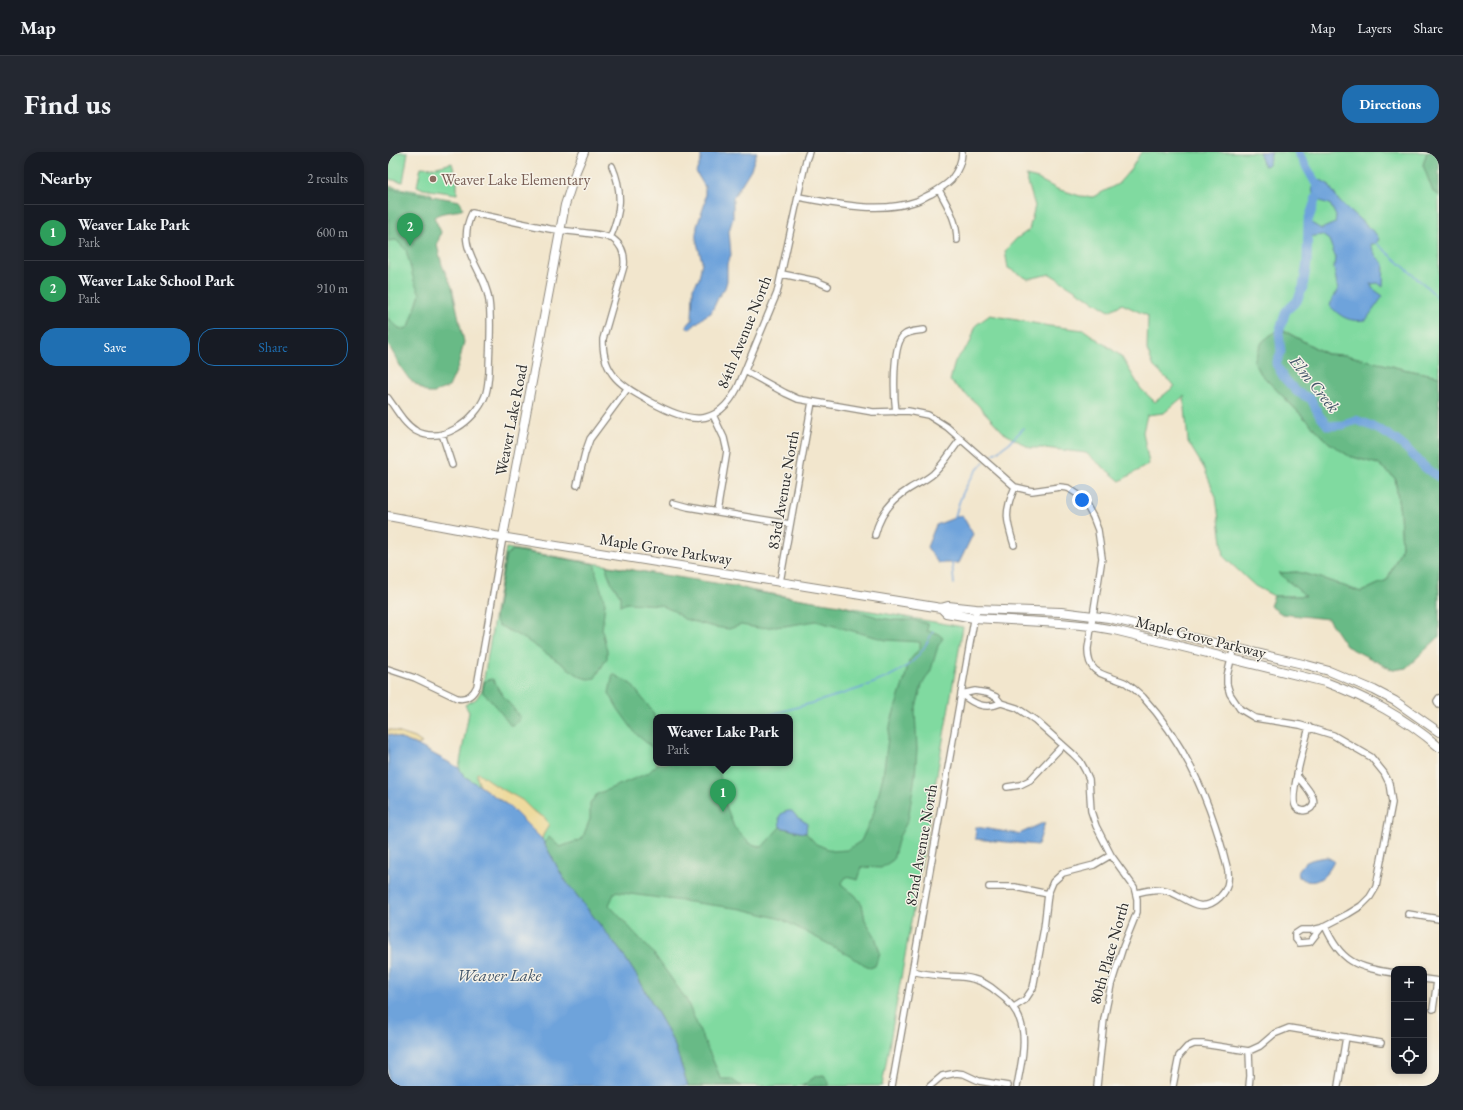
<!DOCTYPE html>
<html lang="en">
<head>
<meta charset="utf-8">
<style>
  body { margin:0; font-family:"EB Garamond",serif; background:#242831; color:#f1f3f6 }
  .controls { position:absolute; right:12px; bottom:12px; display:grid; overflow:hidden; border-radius:8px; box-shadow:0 2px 6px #0003 }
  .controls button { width:36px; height:36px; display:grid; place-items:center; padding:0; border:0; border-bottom:1px solid #363941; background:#171b24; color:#f1f3f6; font:20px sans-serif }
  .you { position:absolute; left:694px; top:348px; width:14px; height:14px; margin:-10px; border:3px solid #fff; border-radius:50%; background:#1a73e8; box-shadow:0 0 0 6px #1a73e833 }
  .badge { display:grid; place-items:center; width:26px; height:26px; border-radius:50%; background:#1f6fb2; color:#fff; font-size:13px; font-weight:700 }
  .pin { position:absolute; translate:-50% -33px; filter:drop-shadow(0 1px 2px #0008) }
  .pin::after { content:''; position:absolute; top:21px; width:14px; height:12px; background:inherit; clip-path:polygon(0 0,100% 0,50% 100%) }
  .popup { position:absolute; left:265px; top:562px; width:140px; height:52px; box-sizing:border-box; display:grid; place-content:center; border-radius:8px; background:#171b24; filter:drop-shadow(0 1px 3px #0005); font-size:13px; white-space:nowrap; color:#9ea1a6 }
  .popup b { font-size:15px; color:#f1f3f6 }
  .popup::after { content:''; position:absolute; left:50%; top:100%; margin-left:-8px; border:8px solid transparent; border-top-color:#171b24 }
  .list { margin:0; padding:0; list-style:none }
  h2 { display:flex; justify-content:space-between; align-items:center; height:52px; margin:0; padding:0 16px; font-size:17px }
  h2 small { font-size:13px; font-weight:400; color:#9ea1a6 }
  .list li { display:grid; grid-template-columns:26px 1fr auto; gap:12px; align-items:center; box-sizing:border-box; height:56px; padding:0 16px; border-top:1px solid #363941 }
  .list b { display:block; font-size:15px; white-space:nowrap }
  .list p { margin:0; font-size:13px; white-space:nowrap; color:#9ea1a6 }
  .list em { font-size:13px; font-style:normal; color:#9ea1a6 }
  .actions { display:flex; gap:8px; padding:12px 16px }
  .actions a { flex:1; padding:9px 0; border:1px solid #1f6fb2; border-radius:16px; text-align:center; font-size:14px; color:#1f6fb2 }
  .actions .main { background:#1f6fb2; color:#fff }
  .icon { flex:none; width:22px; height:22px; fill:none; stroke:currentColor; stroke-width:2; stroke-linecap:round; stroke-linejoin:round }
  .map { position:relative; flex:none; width:1051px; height:934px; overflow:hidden; border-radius:16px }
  header { display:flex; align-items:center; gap:24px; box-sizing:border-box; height:56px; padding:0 20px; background:#171b24; border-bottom:1px solid #363941 }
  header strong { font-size:19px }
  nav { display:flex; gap:22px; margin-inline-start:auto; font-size:14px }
  .intro { display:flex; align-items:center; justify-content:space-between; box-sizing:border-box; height:96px; padding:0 24px }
  h1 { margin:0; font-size:28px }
  .button { padding:10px 18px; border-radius:16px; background:#1f6fb2; color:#fff; font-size:14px; font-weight:700 }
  main { display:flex; gap:24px; padding:0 24px }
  aside { flex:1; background:#171b24; border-radius:16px; box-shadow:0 2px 6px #0003 }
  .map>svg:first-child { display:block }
  .green { fill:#80daa0; stroke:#568266; fill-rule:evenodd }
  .forest { fill:#68ba86; stroke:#4a7258 }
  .sand { fill:#eeda9e; stroke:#8c8264 }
  .water { fill:#6ea3db; stroke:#4c6783 }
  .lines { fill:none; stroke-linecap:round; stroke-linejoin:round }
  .stream { stroke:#6ea3db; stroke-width:1.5 }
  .river { stroke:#6ea3db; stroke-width:9 }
  .street-casing { stroke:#8e887c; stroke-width:8 }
  .secondary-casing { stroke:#8e887c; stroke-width:10 }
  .street { stroke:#fff; stroke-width:5.5 }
  .secondary { stroke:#fff; stroke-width:8 }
  .education-dot { fill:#8d6e63; stroke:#f7f3e8; stroke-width:1.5 }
  .labels { text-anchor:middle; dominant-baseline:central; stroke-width:3; stroke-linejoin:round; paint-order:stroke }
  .education-label { font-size:16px; fill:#785e54; stroke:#f7f3e8; text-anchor:start }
  .street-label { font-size:16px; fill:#2b2b2b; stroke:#f7f3e8 }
  .water-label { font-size:17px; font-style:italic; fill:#425569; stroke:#f7f3e8 }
</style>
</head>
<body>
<header>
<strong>Map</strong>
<nav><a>Map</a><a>Layers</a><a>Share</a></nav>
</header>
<div class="intro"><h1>Find us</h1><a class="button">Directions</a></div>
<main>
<aside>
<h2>Nearby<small>2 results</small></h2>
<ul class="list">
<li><span class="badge" style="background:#2e9e5b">1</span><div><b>Weaver Lake Park</b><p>Park</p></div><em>600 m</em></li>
<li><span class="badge" style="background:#2e9e5b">2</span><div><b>Weaver Lake School Park</b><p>Park</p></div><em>910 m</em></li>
</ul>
<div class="actions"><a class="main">Save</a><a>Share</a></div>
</aside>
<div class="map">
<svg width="1051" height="934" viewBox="0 0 1051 934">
  <rect width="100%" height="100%" fill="#f7f3e8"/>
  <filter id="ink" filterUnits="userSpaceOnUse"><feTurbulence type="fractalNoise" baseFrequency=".025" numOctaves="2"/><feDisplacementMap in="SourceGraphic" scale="8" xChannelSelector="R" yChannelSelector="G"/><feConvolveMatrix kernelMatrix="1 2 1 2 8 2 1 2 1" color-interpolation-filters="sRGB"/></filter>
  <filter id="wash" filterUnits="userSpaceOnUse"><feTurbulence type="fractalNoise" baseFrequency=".012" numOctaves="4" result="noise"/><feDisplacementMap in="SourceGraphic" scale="16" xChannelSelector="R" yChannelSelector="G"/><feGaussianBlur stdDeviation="0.9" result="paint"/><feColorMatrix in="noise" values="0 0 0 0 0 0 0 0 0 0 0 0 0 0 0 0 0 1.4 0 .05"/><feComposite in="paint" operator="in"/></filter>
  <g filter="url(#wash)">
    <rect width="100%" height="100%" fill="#f2e6cd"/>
    <path class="green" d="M0,0H20L15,30L0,27Z
      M753,0H1039L1035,13L1051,43V224L1015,217L958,203L939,202L891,176L866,209L873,222L940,290L961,304L990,312L1007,326L1012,361L1014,395L999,428L973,440L933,426L909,420L891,421L919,444H886L867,434L836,405L828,345L816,316L800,290L796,244L776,261L759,263L755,280L761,312L732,329L698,301L657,296H642L616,281L588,251L562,229L567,209L582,191L588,173L602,163L661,174L696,178L733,204L753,237L767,250L787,234L766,215L759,198L760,164L734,152L721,159L662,122L640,127L620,116L617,99L628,87L641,78L647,54L638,24L650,27L669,37L692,44L705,45L730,32L743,17Z
      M64,11L69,30V42L35,37L29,34L33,15L45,16Z
      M0,34L44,42L38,74L53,193L0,184Z
      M118,396L575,475L494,934H300L298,926L250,826L234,801L122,655L92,634L76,624L71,616L81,560L77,553L88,547L94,538ZM268,565H402V611H268Z"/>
    <path class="forest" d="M1039,0H1051V43L1045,40L1035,13Z
      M0,36L72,49L75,56C65,62 56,58 46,65L53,80L49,93L54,113L64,135L76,190L70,215L61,235L49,239L47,241H40L34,237L21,227L14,217L0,192V166L13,178L21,175L32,142L26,129L18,98L8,88L0,89Z
      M891,176L938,202L958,203L1015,217L1051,224V485L1018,516L1005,518L958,494L940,467L894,462L882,454L886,444H918L890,421L909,420L933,426L973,440L999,428L1014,395L1012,361L1007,326L990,312L961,304L940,290L873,222L866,209L874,190Z
      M125,398L207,412L208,421L217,451L214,478L219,499V506L207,526L200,527L193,525L137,487L110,473L107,466L118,403Z
      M219,414L352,435L368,440L452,453L492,466L507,468H525L540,472L539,479L549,481L555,486L550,494L543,518L534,533L527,559L529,597L527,624L520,668L511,685L505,708L493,716L474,715L470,728L458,725L453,732L467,743L474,752L477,768L487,784L492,801L487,814L482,816L450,797L393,767L354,757L227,740L221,753L266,802L298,847L333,927H343L353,934H300L287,894L276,872L250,826L234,801L176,727L156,691L161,685L172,695L194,687L202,667V652L209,642L260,621L271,611H323L331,616L336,648L346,675L361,691L374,695L392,675L411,680L418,681L428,692L445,699L459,698L473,689L486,660L495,624L500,586L503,569L516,529L521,509L532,496V490L498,488L428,469L397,474L370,476L353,473L341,477L326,475L296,467L286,459L272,453L239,451L232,454V443L224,432L219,419Z
      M225,522L243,532L262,556L268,567V602L266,597L248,582L230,557L221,541Z
      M103,527L106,528C112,543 123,552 132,565L130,570L125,573H122C114,563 105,548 95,541V535L97,529Z
      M436,923L441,931V934H414L428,924Z"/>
    <path class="sand" d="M0,577L27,586L34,591L29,593L0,582Z
      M89,621L92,622L107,633L134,648L144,658L157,666L161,673L155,683L154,687L122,655L92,634L89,626Z"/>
    <path class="water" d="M313,0H369L363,17L345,46V66L341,79L343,103L339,112V129L337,136L331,144L323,161L317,164L302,177L298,175L304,168L305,136L311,127L314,109L308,87L309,74L317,51V35L308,20L313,8Z
      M871,0H884L880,13L876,14Z
      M931,27L940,32L951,49L989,83L991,88L986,92H982L988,104L996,112L995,135L990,131L983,132L984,136L995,144L978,168C961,170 954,166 942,154L944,147L950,139L946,116L947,104L941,88L934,83L920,85V69L933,77L947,71L948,64L942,52C931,49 925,48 924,35Z
      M574,363L585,382L571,411H550L539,395L548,373Z
      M0,582L29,593L71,616L76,624L92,634L122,655L154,687L176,727L234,801L250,826L276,872L287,894L300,934H0Z
      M400,659H404L409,665L419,671L418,681L411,680L392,675L391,665L394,661Z
      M657,670L650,693L587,687L588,675L631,682Z
      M939,705L946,709C940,723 927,737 911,725L910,719C917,707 927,707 939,705Z"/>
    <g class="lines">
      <path class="stream" d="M987,90L1038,134L1051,147
        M599,307L621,291L636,276
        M567,366C571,345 582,325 596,310
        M564,410L566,432
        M373,565C407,556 440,547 473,536C491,529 510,522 525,509C534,501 540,490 545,479"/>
      <path class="river" d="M910,0L931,37L920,69L919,110L915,135L909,149L898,159L891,180L893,200L888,212L896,226L909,240L923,247L931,263L940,274L955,273L968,268C986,274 1005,284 1019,297C1029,307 1038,319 1051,325"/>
    </g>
  </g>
  <g filter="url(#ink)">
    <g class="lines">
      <defs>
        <path id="street" d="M551,38C560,55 569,68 569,88
          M411,45C447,52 493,62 529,49C534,47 538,44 543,42C550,38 557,34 563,28C569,20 574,11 574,0
          M222,86C233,61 235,39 224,14
          M394,122L428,129L440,134
          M357,219L397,241L410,247L485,260L520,259L540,263L559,275L627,335L644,339L672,335L680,336L694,345L705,365L710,378L714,406L700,496C699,525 719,522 738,531C744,535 750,540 755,545C799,593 825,656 840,719C841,729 840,737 832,745C810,766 797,742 776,738C767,736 757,739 749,741
          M0,246C8,257 16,272 28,279C54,293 87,269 97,244C100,237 100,229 101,220C101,197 104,172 101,149C97,116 66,98 84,61C110,66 136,72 162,77C176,79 216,81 225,87C235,94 237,104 236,114L215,187C214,223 234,234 263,250C299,270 328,278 350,235L389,141L418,8L421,0
          M508,260C506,245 504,195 515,184C520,179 529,179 536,178
          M325,263L336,286L339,299L329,360
          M54,282L64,313
          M189,333L197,301L202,287L239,237
          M285,351L300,355L402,372
          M487,383C492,362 503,348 521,337C529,332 538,328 545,322C556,312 563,299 572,288
          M626,393C618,368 616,360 627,335
          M392,430L424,250
          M846,495L839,524V532L842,542L852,557L867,566L912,573L945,583L983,605L996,621L1001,631L1004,651L988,735L982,745L973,754L960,762L933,776L924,778H913L907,782V786L911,791L922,790L933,776
          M0,517L27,526L69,546C79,548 85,543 89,534L115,385
          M573,542L587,539L599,541L608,545L613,551L629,556L647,568L685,602L692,609L697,618L701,627L703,659L708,674L723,703L746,735L749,747V760L735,795L723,833L716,867L709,934
          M573,542C586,552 597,558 613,551
          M1051,546L1049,549L1051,553
          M909,624C914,630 922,638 925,646C929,657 915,663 908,655C900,646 918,588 921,575
          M619,635L632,633L642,628L675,593
          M601,735H627L660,742
          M1020,762L1051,767
          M937,774C953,811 969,815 1006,821
          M525,819C535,822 545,823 555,824C565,825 575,824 585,827C594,829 602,834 609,840C645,865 636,897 629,934
          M1036,827L1051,829
          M626,855L637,848L645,836L656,776L660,742L665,730L675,721L706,713L723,703
          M1045,857L1049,829
          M861,899L862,924L861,934
          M504,934L588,457
          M542,934L554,924L568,921L576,922L591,929L620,934
          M785,934L791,904L799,895L806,892H815L861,899L872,894L886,882L901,876L993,891
          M950,934L958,885"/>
        <path id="secondary" d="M0,364L107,384L553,456L560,454L588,457L673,460L721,466L919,513L941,519L986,538L1007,549L1051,580
          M115,385L177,53L188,19L196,0
          M553,456L558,461L586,466L672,471L703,474L726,478L937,530C980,546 1016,565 1051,595"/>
      </defs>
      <use href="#street" class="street-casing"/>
      <use href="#secondary" class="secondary-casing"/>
      <use href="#street" class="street"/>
      <use href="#secondary" class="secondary"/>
    </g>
  </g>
  <circle class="education-dot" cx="45" cy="27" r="4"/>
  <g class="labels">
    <g class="education-label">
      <text x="53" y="27">Weaver Lake Elementary</text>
    </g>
    <g class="street-label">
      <text transform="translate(356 180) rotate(-68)">84th Avenue North</text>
      <text transform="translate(123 268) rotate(-79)">Weaver Lake Road</text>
      <text transform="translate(395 338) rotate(-80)">83rd Avenue North</text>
      <text transform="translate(278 397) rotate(9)">Maple Grove Parkway</text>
      <text transform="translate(813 485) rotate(14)">Maple Grove Parkway</text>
      <text transform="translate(533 693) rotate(-80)">82nd Avenue North</text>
      <text transform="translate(721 801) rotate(-74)">80th Place North</text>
    </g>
    <g class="water-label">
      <text transform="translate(927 232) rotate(51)">Elm Creek</text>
      <text x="111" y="823">Weaver Lake</text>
    </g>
  </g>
</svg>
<div class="controls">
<button>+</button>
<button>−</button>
<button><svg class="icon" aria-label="locate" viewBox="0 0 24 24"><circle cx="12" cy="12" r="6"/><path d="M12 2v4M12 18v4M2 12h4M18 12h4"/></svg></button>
</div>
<div class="you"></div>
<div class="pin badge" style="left:335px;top:660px;background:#2e9e5b">1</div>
<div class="popup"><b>Weaver Lake Park</b>Park</div>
<div class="pin badge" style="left:22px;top:94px;background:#2e9e5b">2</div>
</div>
</main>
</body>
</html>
